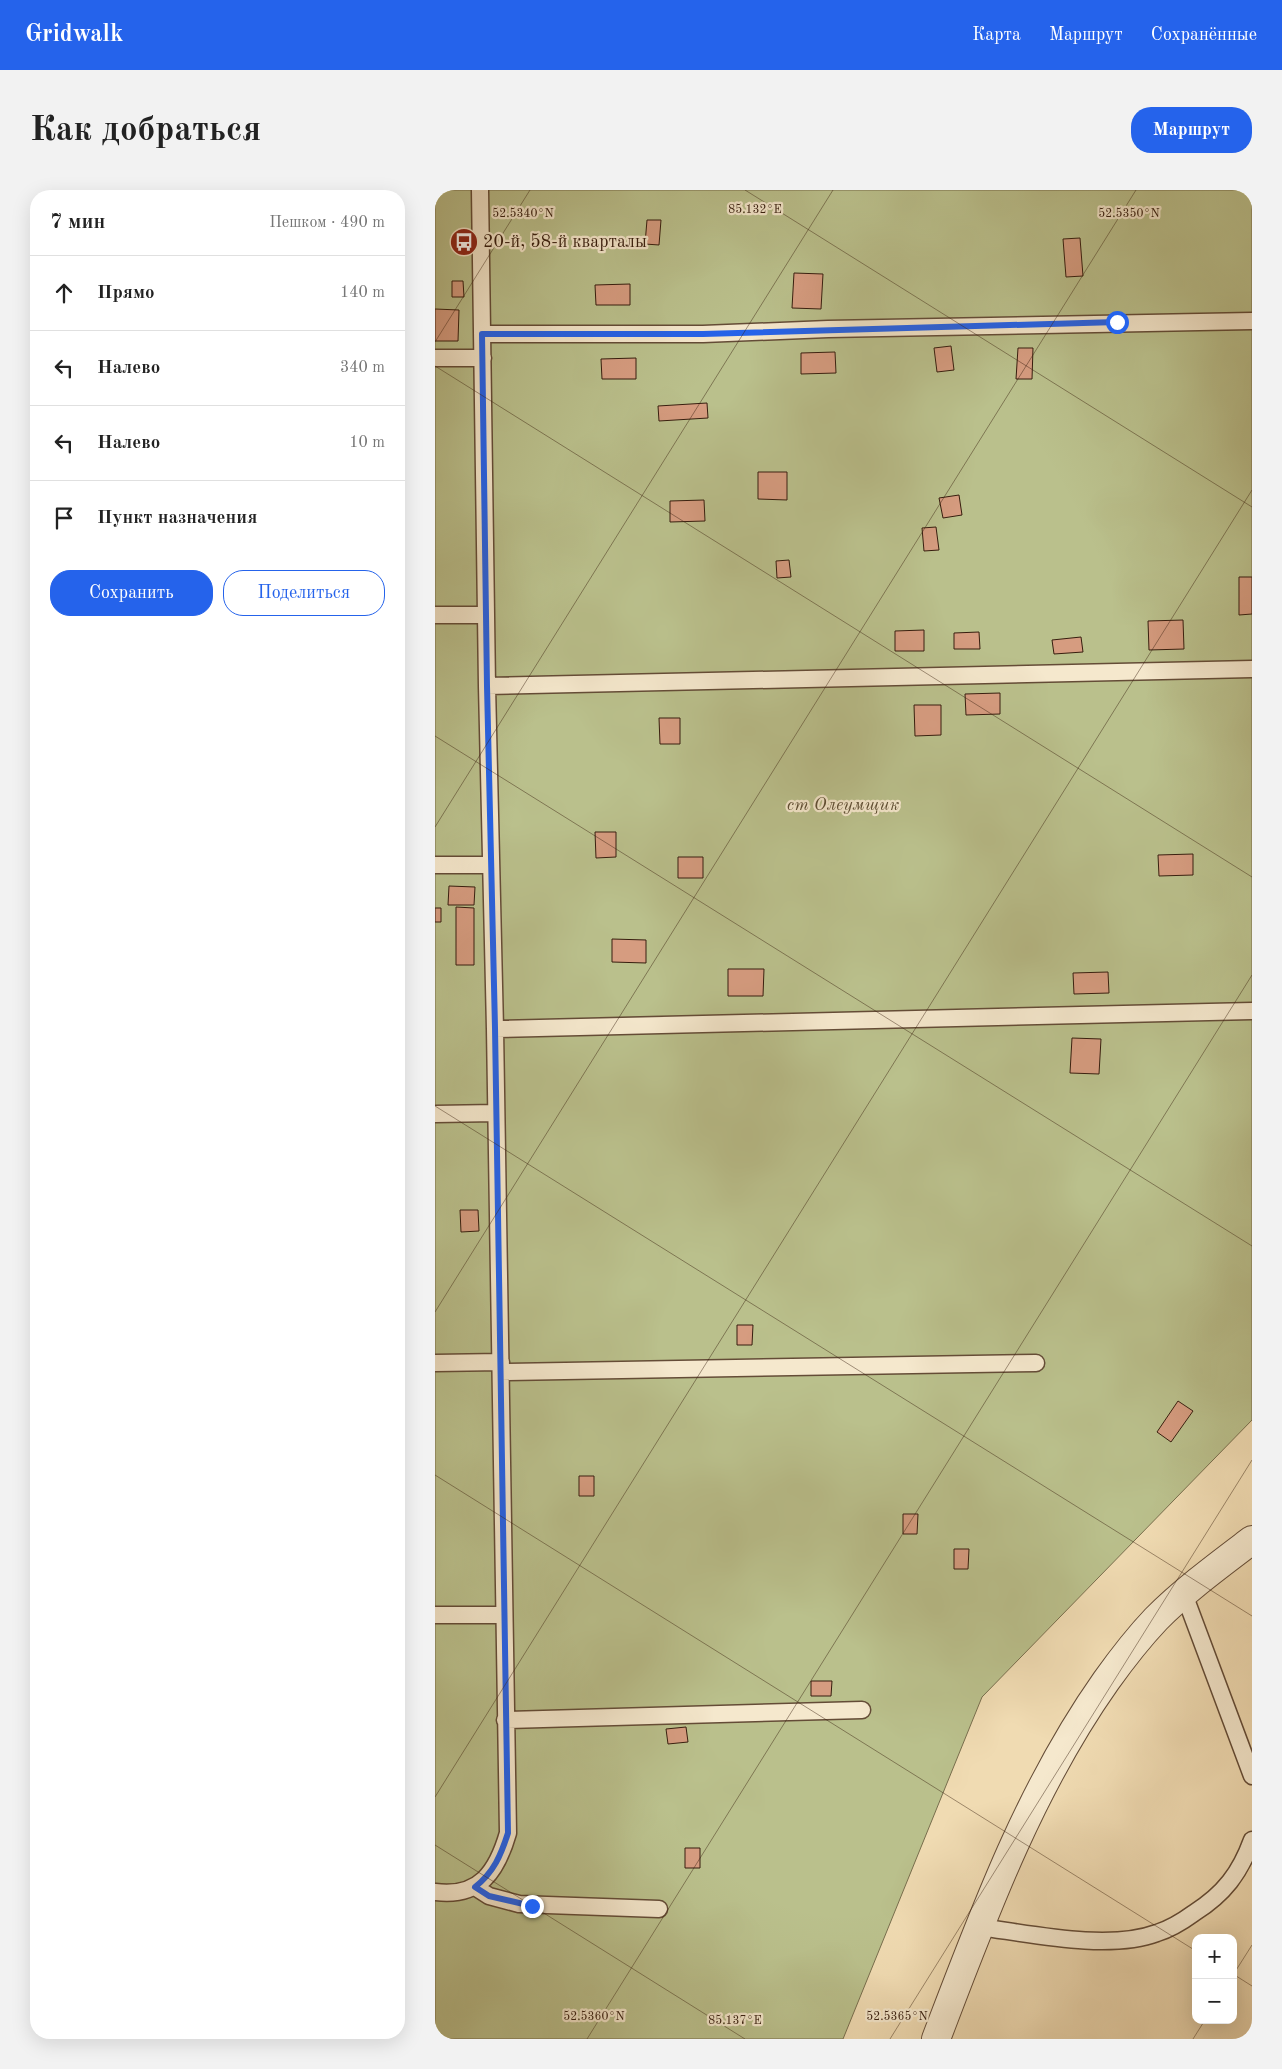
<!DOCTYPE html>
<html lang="ru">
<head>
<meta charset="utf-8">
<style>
  body { margin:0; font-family:"Old Standard TT",serif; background:#f2f2f2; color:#222 }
  .controls { position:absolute; right:15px; bottom:15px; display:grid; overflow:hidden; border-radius:10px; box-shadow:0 5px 20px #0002 }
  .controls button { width:45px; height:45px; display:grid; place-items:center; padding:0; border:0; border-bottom:1px solid #e0e0e0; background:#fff; color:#222; font:25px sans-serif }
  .stop { position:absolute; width:15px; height:15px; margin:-11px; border:4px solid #2563eb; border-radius:50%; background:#fff }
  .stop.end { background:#2563eb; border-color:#fff; box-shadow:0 1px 5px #0008 }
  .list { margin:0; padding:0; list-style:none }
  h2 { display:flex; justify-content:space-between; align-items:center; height:65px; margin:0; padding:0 20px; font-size:21px }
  h2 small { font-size:16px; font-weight:400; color:#767676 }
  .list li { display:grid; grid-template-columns:32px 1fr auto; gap:15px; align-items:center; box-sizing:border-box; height:75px; padding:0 20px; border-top:1px solid #e0e0e0 }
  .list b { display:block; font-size:19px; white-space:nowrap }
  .list em { font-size:16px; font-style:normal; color:#767676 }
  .actions { display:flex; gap:10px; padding:15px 20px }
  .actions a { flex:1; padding:11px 0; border:1px solid #2563eb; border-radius:20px; text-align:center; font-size:18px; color:#2563eb }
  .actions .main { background:#2563eb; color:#fff }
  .icon { flex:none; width:28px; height:28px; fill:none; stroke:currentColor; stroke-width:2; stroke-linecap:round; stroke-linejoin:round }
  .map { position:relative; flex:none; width:817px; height:1849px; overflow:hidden; border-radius:20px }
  header { display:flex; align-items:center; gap:30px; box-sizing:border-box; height:70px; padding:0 25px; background:#2563eb; color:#fff }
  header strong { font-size:24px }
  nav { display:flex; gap:28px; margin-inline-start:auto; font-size:18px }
  .intro { display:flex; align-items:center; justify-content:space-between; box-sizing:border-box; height:120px; padding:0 30px }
  h1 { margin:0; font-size:35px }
  .button { padding:12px 22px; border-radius:20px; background:#2563eb; color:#fff; font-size:18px; font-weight:700 }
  main { display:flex; gap:30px; padding:0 30px }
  aside { flex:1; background:#fff; border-radius:20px; box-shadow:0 5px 20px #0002 }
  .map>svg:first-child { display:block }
  .green { fill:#bac08c; stroke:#786e4d }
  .building { fill:#d69c80; stroke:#361d0e }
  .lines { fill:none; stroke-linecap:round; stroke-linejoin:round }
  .service-casing { stroke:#644c37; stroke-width:19 }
  .tertiary-casing { stroke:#644c37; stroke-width:30 }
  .service { stroke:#f5e8cd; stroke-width:16 }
  .tertiary { stroke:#f5e8cd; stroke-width:28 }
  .route { stroke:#2563eb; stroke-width:6 }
  .ticks { fill:none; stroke:#361d0e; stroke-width:1; stroke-opacity:0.45 }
  .labels { text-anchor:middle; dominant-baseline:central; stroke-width:4.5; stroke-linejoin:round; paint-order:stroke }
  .poi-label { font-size:18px; fill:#361d0e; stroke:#f5e8cd; text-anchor:start }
  .park-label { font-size:18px; font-style:italic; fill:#5e4e34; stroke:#f5e8cd }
  .ticks-label { font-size:12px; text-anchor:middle; fill:#361d0e; stroke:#f5e8cd; stroke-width:4.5; stroke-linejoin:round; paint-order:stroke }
</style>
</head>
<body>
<header>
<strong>Gridwalk</strong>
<nav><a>Карта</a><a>Маршрут</a><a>Сохранённые</a></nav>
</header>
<div class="intro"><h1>Как добраться</h1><a class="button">Маршрут</a></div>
<main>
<aside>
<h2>7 мин<small>Пешком · 490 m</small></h2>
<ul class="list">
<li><svg class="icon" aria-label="ahead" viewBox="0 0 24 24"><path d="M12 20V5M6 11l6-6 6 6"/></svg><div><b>Прямо</b></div><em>140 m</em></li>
<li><svg class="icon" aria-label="left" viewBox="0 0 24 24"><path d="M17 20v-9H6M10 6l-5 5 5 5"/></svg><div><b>Налево</b></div><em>340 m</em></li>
<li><svg class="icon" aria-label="left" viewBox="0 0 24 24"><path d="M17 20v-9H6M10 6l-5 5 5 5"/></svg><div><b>Налево</b></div><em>10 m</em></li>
<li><svg class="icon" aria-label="arrive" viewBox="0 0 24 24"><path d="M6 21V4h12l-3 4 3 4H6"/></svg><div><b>Пункт назначения</b></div></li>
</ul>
<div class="actions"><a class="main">Сохранить</a><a>Поделиться</a></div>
</aside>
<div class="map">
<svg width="817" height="1849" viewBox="0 0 817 1849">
  <rect width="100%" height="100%" fill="#f0dbb2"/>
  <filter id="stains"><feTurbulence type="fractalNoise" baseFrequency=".004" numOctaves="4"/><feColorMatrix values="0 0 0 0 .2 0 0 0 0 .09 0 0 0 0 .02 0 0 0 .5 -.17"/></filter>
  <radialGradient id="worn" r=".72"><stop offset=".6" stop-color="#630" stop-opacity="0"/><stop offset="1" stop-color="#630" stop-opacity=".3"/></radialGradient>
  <path class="green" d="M0,0H817V1230L547,1507L408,1849H0Z"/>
  <path class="building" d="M212,30H226L224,55L210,54Z
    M645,48L648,86L631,87L628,49Z
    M359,83L388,84L386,119L357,118Z
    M17,91H28L29,107H17Z
    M195,94V115H161L160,95Z
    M0,119L24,120L23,151H0Z
    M516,156L519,180L502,182L499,158Z
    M583,158H598L597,189H581Z
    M400,162L401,183L366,184V163Z
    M201,168V189H167L166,169Z
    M272,213L273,228L224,231L223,216Z
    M323,282H352V310L323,309Z
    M524,305L527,325L508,328L504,308Z
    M269,310L270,331L235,332V311Z
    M501,337L504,360L489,361L487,338Z
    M354,370L356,387L342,388L341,371Z
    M804,387H817V424L804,425Z
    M748,430L749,459L714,460L713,431Z
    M489,440V461H460V441Z
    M544,442L545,459H519V443Z
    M646,447L648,462L619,464L617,450Z
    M565,503V524L531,525L530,504Z
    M479,515H506V545L480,546Z
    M224,528H245V554H225Z
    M160,642H181V667L161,668Z
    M758,664V685L724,686L723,665Z
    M243,667H268V688H243Z
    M14,696L40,697L39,715H13Z
    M21,717L39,718V775H21Z
    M0,718H6V732H0Z
    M177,749L211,750V773L177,772Z
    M293,779H329L328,806H293Z
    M673,782L674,803L639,804L638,783Z
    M637,848L666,849L664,884L635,883Z
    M25,1020H43L44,1041L26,1042Z
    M302,1135H318L317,1155H302Z
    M743,1211L758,1221L736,1252L722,1242Z
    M144,1286H159V1306H144Z
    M468,1324H483L482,1344H468Z
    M519,1359H534L533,1379H519Z
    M376,1491H397L396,1506H376Z
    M251,1537L253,1552L233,1554L231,1539Z
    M250,1658H265V1678H250Z"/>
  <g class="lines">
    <defs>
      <path id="service" d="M47,144H268L393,139L817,131
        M0,168H48
        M0,425H51
        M52,496L817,479
        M0,675H56
        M60,839L817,821
        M0,924L61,923
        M0,1173L66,1172
        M66,1182L601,1173
        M749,1404L817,1586
        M0,1425H69
        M70,1530L427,1520
        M40,1697L54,1706L84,1714L224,1719
        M0,1702C45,1708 62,1681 73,1643L60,839L52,496L45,0
        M545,1737C596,1744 674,1761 722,1743C735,1739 748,1731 759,1723C789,1704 805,1683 817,1650"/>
      <path id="tertiary" d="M501,1849C548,1726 594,1600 671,1491C686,1470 703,1448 721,1429C750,1400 784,1375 817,1350"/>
    </defs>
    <use href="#service" class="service-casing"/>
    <use href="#tertiary" class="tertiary-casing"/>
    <use href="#service" class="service"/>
    <use href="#tertiary" class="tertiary"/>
  </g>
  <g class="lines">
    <path class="route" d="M97,1716L54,1706L40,1697C59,1682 66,1665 73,1643L60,838L52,496L47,144H268L682,132"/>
  </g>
  <path class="ticks" d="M310,0L817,317M0,152L95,0M0,176L817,687M0,546L817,1056M0,637L398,0M0,916L817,1426M0,1122L701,0M0,1285L761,1761M0,1607L817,300M0,1655L310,1849M798,1784L817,1796M798,1785L817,1755M152,1849L817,785M455,1849L817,1270M758,1849L770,1830"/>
  <defs>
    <symbol id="bus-disc" viewBox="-11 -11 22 22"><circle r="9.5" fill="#8f2418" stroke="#f5e8cd"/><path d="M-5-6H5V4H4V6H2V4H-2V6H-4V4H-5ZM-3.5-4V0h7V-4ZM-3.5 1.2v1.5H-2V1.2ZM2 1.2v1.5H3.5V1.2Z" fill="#fff"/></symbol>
  </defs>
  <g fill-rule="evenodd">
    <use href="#bus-disc" x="13" y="36" width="32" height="32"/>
  </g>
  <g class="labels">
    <g class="poi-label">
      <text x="48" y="52">20-й, 58-й кварталы</text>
    </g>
    <g class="park-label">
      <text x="408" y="615">ст Олеумщик</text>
    </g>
  </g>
  <g class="ticks-label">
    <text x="320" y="23">85.132°E</text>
    <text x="88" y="27">52.5340°N</text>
    <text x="694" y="27">52.5350°N</text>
    <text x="159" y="1830">52.5360°N</text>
    <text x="462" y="1830">52.5365°N</text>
    <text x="300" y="1834">85.137°E</text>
  </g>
  <rect width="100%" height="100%" filter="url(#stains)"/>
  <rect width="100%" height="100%" fill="url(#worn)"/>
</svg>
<div class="controls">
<button>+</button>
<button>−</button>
</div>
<div class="stop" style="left:682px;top:132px"></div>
<div class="stop end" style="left:97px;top:1716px"></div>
</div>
</main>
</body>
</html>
